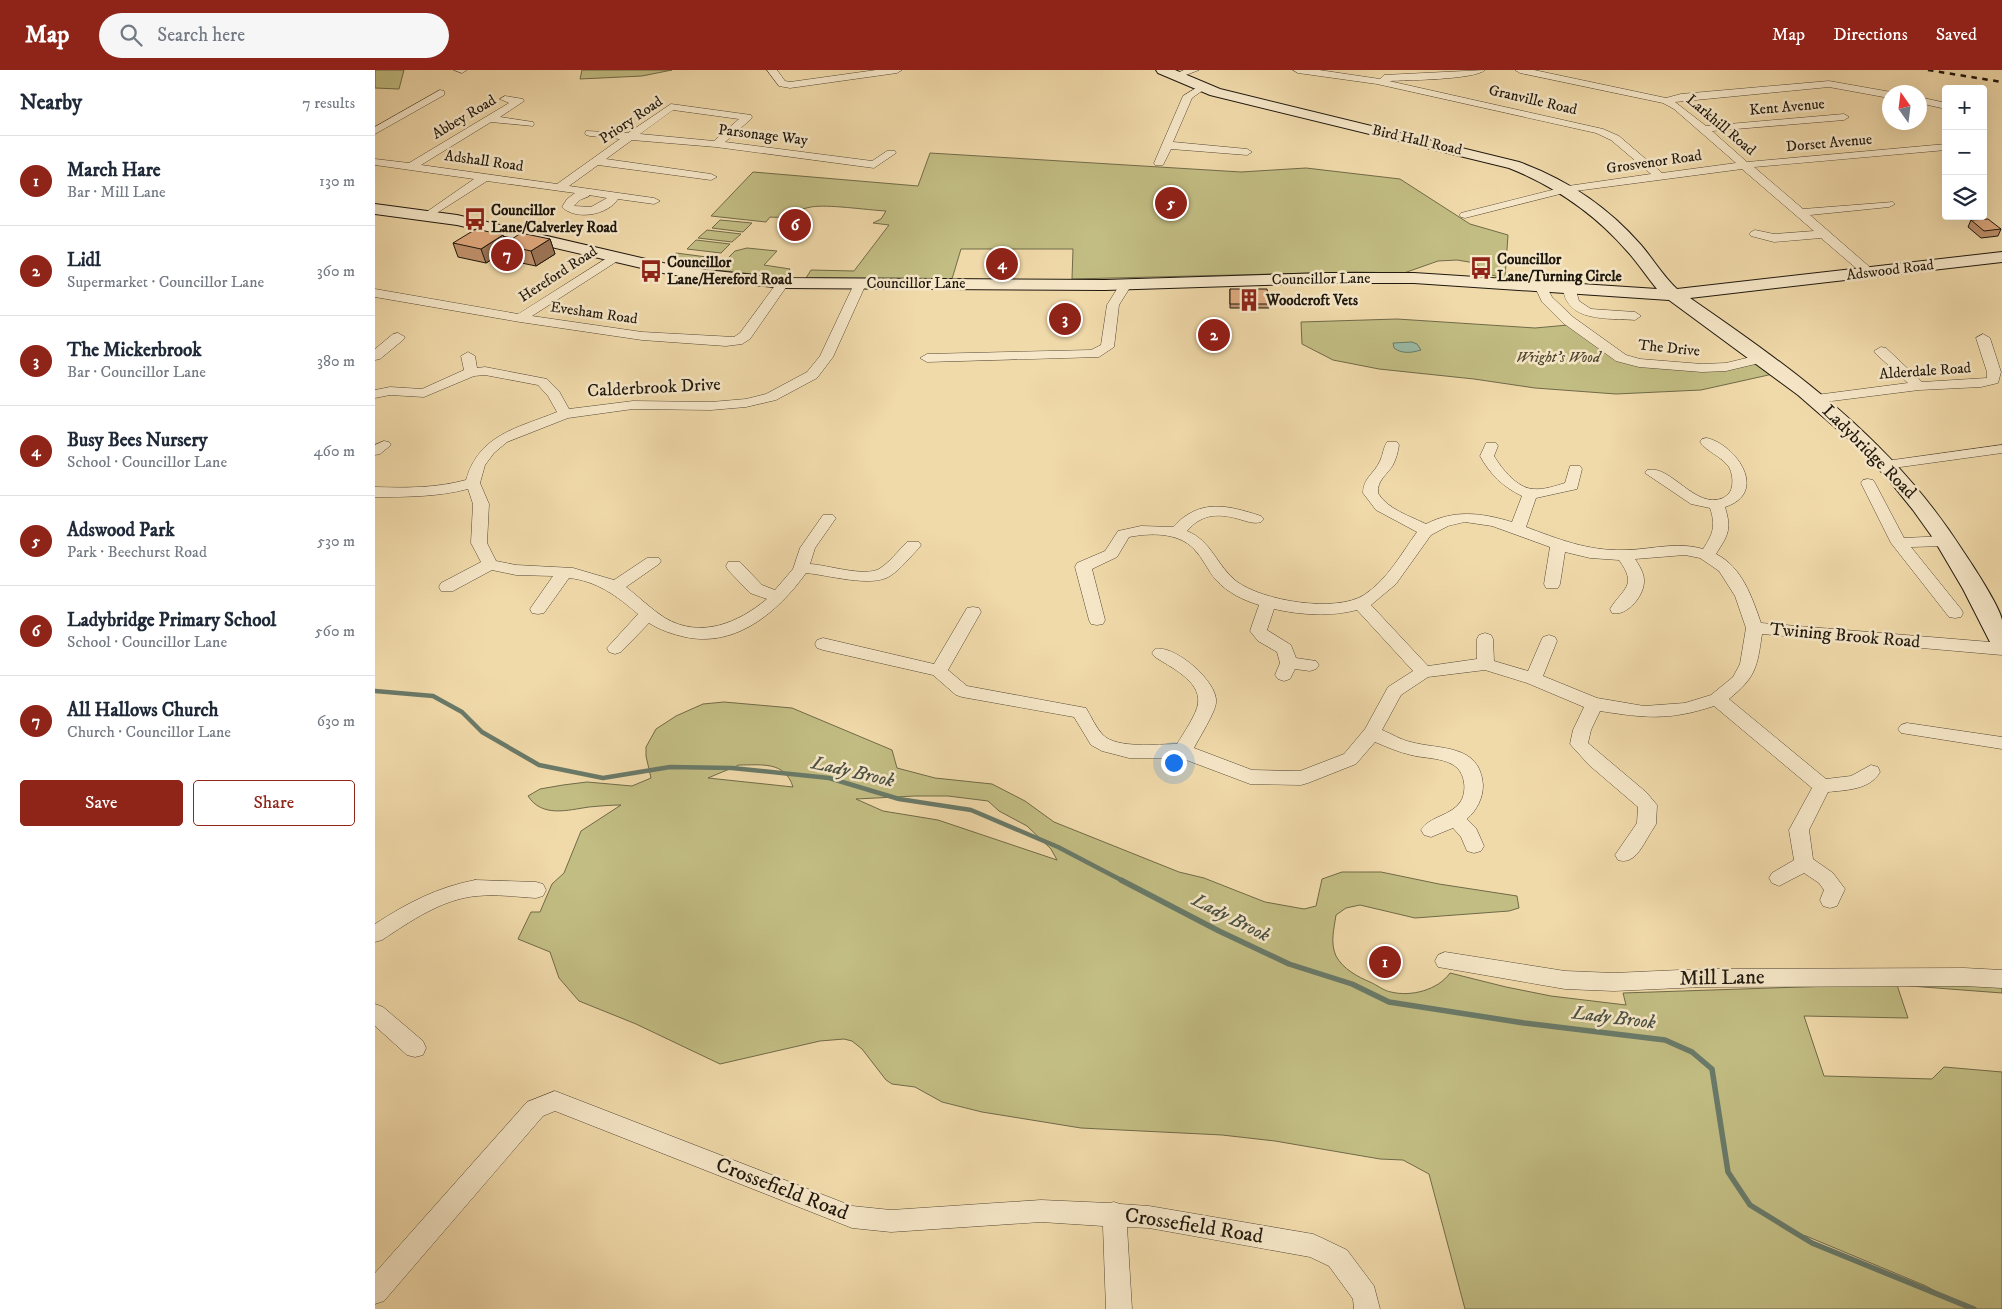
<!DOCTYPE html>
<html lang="en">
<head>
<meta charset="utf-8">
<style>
  body { margin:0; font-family:"IM FELL DW Pica",serif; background:#f6f6f7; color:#1f2937 }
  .controls { position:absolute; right:15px; top:15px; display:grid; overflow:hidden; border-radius:5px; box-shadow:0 5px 20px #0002 }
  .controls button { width:45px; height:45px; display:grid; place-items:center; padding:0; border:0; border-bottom:1px solid #e0e1e3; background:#fff; color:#1f2937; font:25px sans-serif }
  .compass { position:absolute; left:1507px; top:15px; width:45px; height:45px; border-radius:50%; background:#fff; box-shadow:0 5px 20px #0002; rotate:346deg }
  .you { position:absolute; left:798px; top:692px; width:18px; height:18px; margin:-12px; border:4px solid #fff; border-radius:50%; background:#1a73e8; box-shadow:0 0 0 8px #1a73e833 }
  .badge { display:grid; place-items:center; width:32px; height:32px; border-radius:50%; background:#8f2418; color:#fff; font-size:16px; font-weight:700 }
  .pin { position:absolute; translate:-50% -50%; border:2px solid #fff; box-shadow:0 1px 5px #0006 }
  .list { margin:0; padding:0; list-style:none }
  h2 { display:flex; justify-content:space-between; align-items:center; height:65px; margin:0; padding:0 20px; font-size:21px }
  h2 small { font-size:16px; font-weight:400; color:#747a83 }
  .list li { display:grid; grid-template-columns:32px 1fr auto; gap:15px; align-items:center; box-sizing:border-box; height:90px; padding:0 20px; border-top:1px solid #e0e1e3 }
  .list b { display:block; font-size:19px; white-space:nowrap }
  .list p { margin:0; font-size:16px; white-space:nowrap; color:#747a83 }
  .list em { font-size:16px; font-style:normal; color:#747a83 }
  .actions { display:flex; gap:10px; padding:15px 20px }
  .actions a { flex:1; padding:11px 0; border:1px solid #8f2418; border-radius:5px; text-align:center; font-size:18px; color:#8f2418 }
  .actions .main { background:#8f2418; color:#fff }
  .icon { flex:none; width:28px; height:28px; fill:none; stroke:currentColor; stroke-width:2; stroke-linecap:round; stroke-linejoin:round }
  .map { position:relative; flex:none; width:1627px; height:1239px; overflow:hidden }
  header { display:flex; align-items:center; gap:30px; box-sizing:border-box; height:70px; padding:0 25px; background:#8f2418; color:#fff }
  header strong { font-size:24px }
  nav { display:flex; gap:28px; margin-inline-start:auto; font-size:18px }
  .search { width:350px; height:45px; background:#f6f6f7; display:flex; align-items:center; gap:12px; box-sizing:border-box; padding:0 18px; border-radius:28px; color:#747a83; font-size:19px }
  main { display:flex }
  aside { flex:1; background:#fff }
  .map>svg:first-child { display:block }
  .green { fill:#c2bd83; stroke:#706a48; fill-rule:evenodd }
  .water { fill:#9bbba6; stroke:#697a69 }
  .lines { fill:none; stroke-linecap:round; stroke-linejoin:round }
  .stream-far1 { stroke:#697a69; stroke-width:4.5 }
  .stream { stroke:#697a69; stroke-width:5.5 }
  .street-casing { stroke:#544835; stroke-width:1 }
  .secondary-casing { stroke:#1f180e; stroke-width:2 }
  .street { fill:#f6e7c8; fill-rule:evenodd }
  .secondary { fill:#f6e7c8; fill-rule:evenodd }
  .rail { stroke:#1f180e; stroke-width:2.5; stroke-dasharray:5.5 5.5; stroke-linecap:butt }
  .wall { fill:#c2936e; stroke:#1f180e }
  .shaded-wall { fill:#9e785a; stroke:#1f180e }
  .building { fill:#e1ab80; stroke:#1f180e }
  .labels { text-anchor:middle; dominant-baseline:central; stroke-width:5; stroke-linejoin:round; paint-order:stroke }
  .far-street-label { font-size:15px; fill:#1f180e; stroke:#f6e7c8 }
  .far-poi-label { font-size:15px; font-weight:bold; fill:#1f180e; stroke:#f6e7c8; text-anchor:start }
  .far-park-label { font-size:15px; font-style:italic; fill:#504a31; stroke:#f6e7c8 }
  .street-label { font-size:18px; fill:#1f180e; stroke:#f6e7c8 }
  .water-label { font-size:19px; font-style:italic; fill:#4a5143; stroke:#f6e7c8 }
  .near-street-label { font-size:21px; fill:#1f180e; stroke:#f6e7c8 }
</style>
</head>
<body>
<header>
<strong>Map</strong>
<div class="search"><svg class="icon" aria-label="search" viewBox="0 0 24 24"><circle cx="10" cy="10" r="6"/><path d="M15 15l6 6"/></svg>Search here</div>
<nav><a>Map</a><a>Directions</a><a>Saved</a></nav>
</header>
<main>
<aside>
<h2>Nearby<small>7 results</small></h2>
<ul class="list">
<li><span class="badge">1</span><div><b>March Hare</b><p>Bar · Mill Lane</p></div><em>130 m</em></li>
<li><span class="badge">2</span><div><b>Lidl</b><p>Supermarket · Councillor Lane</p></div><em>360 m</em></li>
<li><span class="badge">3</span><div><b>The Mickerbrook</b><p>Bar · Councillor Lane</p></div><em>380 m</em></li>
<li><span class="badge">4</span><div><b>Busy Bees Nursery</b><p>School · Councillor Lane</p></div><em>460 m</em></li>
<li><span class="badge">5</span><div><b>Adswood Park</b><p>Park · Beechurst Road</p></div><em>530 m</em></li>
<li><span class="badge">6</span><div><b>Ladybridge Primary School</b><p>School · Councillor Lane</p></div><em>560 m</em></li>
<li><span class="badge">7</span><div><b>All Hallows Church</b><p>Church · Councillor Lane</p></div><em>630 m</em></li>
</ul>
<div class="actions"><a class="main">Save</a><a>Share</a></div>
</aside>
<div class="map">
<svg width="1627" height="1239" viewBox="0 0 1627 1239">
  <rect width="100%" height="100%" fill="#f1daaa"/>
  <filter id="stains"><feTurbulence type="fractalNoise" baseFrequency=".004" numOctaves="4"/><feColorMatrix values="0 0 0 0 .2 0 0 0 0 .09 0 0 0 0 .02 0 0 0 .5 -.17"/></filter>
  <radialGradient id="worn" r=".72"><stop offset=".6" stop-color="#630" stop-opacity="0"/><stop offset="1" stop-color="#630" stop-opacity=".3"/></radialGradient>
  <path class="green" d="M0,0H29L24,19L0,18Z
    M207,0H297L267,6L205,9Z
    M555,83L866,102L931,98L1025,109L1095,154L1133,165L1130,208L1116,205L1100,193L1082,190L1063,191L1029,203L980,202L697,209L698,179H586L577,209L431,208L436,200L479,201L514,155L498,153L506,149L511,141C492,140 452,134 436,137C418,140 417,149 395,147L391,152L336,146L378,102L543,116Z
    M345,150L377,153L368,162L337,158Z
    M332,160L366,164L357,172L323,168Z
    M321,170L355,174L346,183L312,179Z
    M372,178L402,181L389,195L415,199L411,205L404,207L341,200L360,181Z
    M301,183L347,189L337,198L332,200L290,192Z
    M1022,249L1160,258L1193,255L1245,291L1330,301L1383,292L1398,304L1326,320L1241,324L1160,318L1099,309L1004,299L958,290L927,274L926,252Z
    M349,632L417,638L517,680L522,698L560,708L617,714L650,731L679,752L804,802L829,808L890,832L929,839L941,836L947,809L967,802H1006L1064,814L1142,826L1144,838L1134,841L1040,848L985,835L971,838L961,845C959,859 955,873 961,886C968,899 983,907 995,912C1002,915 1009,921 1016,922C1036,927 1063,920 1075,903L1131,917L1176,926L1251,935L1248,923L1545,913L1627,917V923L1522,915L1533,948L1429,946L1449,1006L1557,1009L1569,997L1627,1002V1239H1090L1054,1104L1028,1090L1005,1089L900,1071L847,1065L706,1058L607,1042L567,1032L540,1017L517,1014L511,1010L487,979L477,971L469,969L445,971L345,994L261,954L204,931L184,908L175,882L143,869L156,842H165L177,814L189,803L206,761L246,735C236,735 225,736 214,737C193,740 167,748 153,726L165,719L188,715L212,712L257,716L276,708L271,686V677L281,659L301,646L328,634ZM364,695C387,695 410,691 418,717L333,708ZM540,726H573L613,731L624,741L652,756L676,779L682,790L563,750L508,741L481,729ZM1422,1164L1431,1166L1551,1216L1567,1225L1437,1173Z"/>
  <path class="water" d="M1037,272L1042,274L1046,280C1036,283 1027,284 1019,278L1018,273Z"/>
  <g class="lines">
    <path class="stream-far1" d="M0,621L58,626L87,642L107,662L164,695L228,708L295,697L357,698L454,708L524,729L596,740L683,777L748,811"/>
    <path class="stream" d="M746,810L844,861L914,894L977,914L1014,932L1149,953L1290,970L1317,982L1337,999L1353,1102L1375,1135L1437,1173L1599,1239"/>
    <defs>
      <path id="street" d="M79,0H92L87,3Z
        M392,0H402L410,11L415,12L501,0H527L522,3L415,18L404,16Z
        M809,0H824L800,9L795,6Z
        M918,0H944L1005,9L1009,5L1110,0C1099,10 1032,10 1014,11L1228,59L1244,66L1287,103L1361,93L1299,39L1288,33L1145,3L1140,0H1159L1291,28L1306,24L1454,11L1516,22L1514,28L1454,17L1300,32L1331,56L1469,44L1474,47L1469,50L1337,61L1372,92L1571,74V80L1379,97L1428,139L1518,132L1520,134L1514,137L1435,145L1497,199L1499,202L1493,206L1489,205L1446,168L1399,172L1376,166L1374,164L1376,162L1380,160L1399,164L1439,161L1367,99L1193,122L1090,148L1086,147L1084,145L1086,143L1193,116L1276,104L1236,70L1221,63L1002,14L923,3Z
        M826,15L831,18L817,28L798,72L872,79L877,82L872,85L796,79L788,95H780L779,93L808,26Z
        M65,20L69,21V25L0,64V57Z
        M130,26L148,29L149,31L125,47L158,52L159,54L158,56L116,52L46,95L182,114L245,69L215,66L211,65L210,63L211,61L253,63L296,34L376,45L377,47L376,49L350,72L497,91L512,81H520L521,83L499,98L341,77L257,70L231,89L336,104L342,107L336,110L223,95L194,116L279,128L285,131L279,134L243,129C233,145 201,151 187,137L192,129L200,123L112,111L54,148L48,145L50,143L99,109L0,95V89L34,93L134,33L125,29ZM298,40L364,49L339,71L265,64ZM214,126V125L232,128L216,137L199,136L205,130Z
        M1544,27L1571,33V39L1544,33Z
        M240,183L244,184L246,187L244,190L157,246L267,262L359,267L365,263L404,210H412L414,213L375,269L367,274L351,276L267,270L145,252L0,227V219L143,244Z
        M485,210L491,214L458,287L442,308L401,330L371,337L336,340L258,339L193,348L132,372L119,383L110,395L105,413L114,434L112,473L121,491L141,495L198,498L239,510L272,488H284L286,491L284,494L251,517C264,527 276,539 290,548C326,569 363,553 392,529L375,523L353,500L351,496L353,492H365L387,515L400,520L418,499L425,478L448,445H458L461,448L440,478L435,494C453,495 489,507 504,499C514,493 524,480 532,472H544L546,475L544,478C535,487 526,499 515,506C497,518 453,505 431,503C403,542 361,578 310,567C297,564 285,560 274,553L246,582L240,584L234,582L232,578L263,544C242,526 222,511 194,508L169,543L163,544L157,543L155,539L178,506L141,505L117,500L78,521H66L64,517L66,513L106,492L96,473L98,434L93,419C62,427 32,427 0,427V417C32,418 61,418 91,410C104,364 143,358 182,342L173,326L163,315L110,305L99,306L49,327L15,325L0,328V320L15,317L47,319L89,300L86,286L93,282L100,286L102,298L110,297L172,309L184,321L194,339L258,331L336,332L371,329L391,324L432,302L445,286L479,214Z
        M748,211L752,212L754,219L744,235L739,277L724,287L552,292L545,288L552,284L716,280L726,275L732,235L742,219V215Z
        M1165,211L1169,212L1177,227L1198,247L1251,285L1265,289L1327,294L1351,293L1388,284L1395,288L1393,291L1351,301L1327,302L1264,297L1241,291L1188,253L1167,232L1159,215Z
        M1194,213L1200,217L1204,231L1216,239L1260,242L1266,246L1260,250C1234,248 1190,253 1188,217Z
        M23,263L30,267L28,270L5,289L0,290V279L18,264Z
        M1608,264L1615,268L1626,302L1623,313L1606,317L1544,320L1441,333L1434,329L1441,325L1533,313L1501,284L1499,281L1506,277L1511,278L1547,312L1612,308V302L1601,268Z
        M1332,368C1362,375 1394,423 1350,437C1357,460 1353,465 1341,484C1367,497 1377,527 1386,553L1627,573V585L1387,564C1382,598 1381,607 1354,629L1451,709L1476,706L1496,695L1503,697L1505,702C1495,720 1471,720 1453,722L1434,760L1438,789L1458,803L1470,819L1462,836L1455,838L1448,836L1445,830L1449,820L1444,813L1429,803L1404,816L1397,813L1394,808L1397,803L1419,790L1414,760L1437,718L1339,636C1294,651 1270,648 1225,641L1216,660L1213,673L1271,722L1282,735L1281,754L1278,759C1269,772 1261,796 1243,790L1240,785L1262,753L1263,737L1214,695L1195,674L1198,660L1209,637L1152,613L1110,600L1053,607L1026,625L1007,660C1017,664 1026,670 1036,672C1064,680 1105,673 1108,715C1108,728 1102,740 1092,749L1101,758L1109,776L1106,781L1099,783L1092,781L1086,767L1078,758L1056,767L1049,765L1046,760C1054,746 1077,746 1086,731C1089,726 1090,718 1089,713C1086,686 1055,690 1036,685C1023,682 1012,677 1000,672L981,694L933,713L926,715L875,714L806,688H754L727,681L716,675L699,647L587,627L581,625L558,605L448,580L442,578L440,574L442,570L448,568L559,594L592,538L598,537L604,538L606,542L573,600L592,616L711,638C716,646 721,658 728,665C742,679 783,674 802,674C808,664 822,644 823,633C826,611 795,597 780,587L777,583L780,579C799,574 844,612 841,633C840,643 824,668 819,678L877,700L925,701L969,684L990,659L1013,617L1038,601L982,540C956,547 925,545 899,539L892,560L916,575L921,588L941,591L944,595L941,599L935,601L920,599L915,609L909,611L903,609L900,605L905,593L902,582L883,571L875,561L884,535C868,530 853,523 841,510C833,501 828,488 819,479C803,462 775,463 754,467L742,487L717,499L730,550L728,554L722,555L716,554L714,550L700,497L702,493L730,481L743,461L766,456L798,457C825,428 852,435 886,446L889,449L886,452C879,454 874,452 867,450C845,443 827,443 812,461C836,470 842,496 861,511C887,531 961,543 989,525C1013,509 1026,484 1042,462L1001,440L988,423C988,408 999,404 1005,391C1008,385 1008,378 1012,372H1022L1024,375C1023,382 1021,389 1018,395C1012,405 1002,410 1003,423C1012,439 1035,446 1051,454C1080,439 1107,443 1137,452L1147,426C1128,417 1115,404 1105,386L1111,373H1121L1123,376L1119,386C1127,399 1142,418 1158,419C1169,420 1180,416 1190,413L1195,396H1205L1207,399L1202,419L1161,428L1151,457C1183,469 1213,481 1248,480C1275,480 1301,471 1328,479C1338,464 1341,456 1335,438L1316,434L1270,403L1272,400C1296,394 1320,440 1348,428C1353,425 1356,422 1357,416C1358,410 1357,403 1354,397C1346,386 1332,382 1325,372L1327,369ZM1090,452L1117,456L1175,477L1169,514L1171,518H1183L1185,514L1190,482L1215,488L1244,490C1263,516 1248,518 1235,539L1237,543C1252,547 1270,525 1269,510C1269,503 1264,495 1260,489L1310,485L1325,488L1344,501L1360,526L1371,558L1365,594L1358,607L1336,625L1310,633L1269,636L1222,628L1168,606L1182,571L1180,567L1174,565L1168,567L1166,571L1153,601L1119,591L1118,569L1116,565L1110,563L1104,565L1102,569V589L1053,596L996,535L1021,514L1056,465L1073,456Z
        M9,371L14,372L16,375L5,384L0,385V375Z
        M1627,375V383L1511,399L1506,398L1504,395L1506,392L1511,391Z
        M1493,409L1498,410L1500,413L1529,468L1570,466L1576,468L1578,471L1576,474L1570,476L1536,477L1586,539L1588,543L1586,547L1580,548L1574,547L1516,473L1486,413L1488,410Z
        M1532,653L1627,667V679L1526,663L1523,659L1526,655Z
        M100,810L161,812L168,814L171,820L168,826L161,828C142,827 122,824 102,826C67,829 36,851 7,870L0,872V854C32,833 63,817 100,810Z
        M1070,882L1190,901L1239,903L1327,899L1589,898L1627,900V918L1589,916L1327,917L1239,921L1190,919L1063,897L1060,891L1063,885Z
        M0,934L8,937L48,971L51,978L48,985L40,987L32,985L0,956Z
        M180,1021L477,1136L516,1140L666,1130L734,1133L739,1132L745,1134L774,1136L938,1164L947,1168L972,1180L999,1216L1005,1239H979L978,1229L954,1196L935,1187L774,1158L752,1157L757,1239H731L728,1156L666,1152L516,1162L477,1158L180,1041L168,1046L9,1231L0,1234V1203L152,1032Z"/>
      <path id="secondary" d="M781,0H800L845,19L1144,92C1193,110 1232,136 1266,175C1278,189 1288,206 1302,219L1627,182V192L1315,228C1421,301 1517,370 1588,481C1597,494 1625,537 1627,550C1627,559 1627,570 1627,580L1618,578L1615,572L1588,519L1558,468L1538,440L1513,409L1485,379L1423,325L1294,230L1039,213H951L730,220L408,218L331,210L288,203L82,155L0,144V134L82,145L288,193L331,200L408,208L730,210L951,203H1039L1282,219C1272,207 1263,193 1253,182C1219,143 1181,117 1134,98L835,25L783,3Z"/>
    </defs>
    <use href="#street" class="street-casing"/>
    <use href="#secondary" class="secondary-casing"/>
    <use href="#street" class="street"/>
    <use href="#secondary" class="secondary"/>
    <path class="rail" d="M1553,0L1627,12"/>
  </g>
  <path class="wall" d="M1596,150L1626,159L1623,166L1606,168L1593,157Z
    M175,169L180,184L161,196L132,190L130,181L111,193L83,187L78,173H131Z
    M855,219L894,234V238H855Z"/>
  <path class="shaded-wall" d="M128,165L132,176L128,175L130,181L111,193L106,179Z
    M175,169L180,184L161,196L156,181Z"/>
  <path class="building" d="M1613,149L1626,159L1609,161L1596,150Z
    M101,159L128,165L106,179L78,173Z
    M146,163L175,169L156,181L128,175Z
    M855,219H892L894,234H855Z"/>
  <defs>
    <symbol id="bus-bare" viewBox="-9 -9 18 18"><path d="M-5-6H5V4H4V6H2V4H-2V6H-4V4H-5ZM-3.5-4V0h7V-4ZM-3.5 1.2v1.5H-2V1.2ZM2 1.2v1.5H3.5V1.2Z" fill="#8f2418" stroke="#f6e7c8" stroke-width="2.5" paint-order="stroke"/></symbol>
    <symbol id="building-bare" viewBox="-9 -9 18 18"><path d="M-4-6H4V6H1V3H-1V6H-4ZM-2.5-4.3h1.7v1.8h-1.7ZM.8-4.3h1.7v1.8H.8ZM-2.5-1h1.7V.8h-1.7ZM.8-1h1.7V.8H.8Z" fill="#8f2418" stroke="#f6e7c8" stroke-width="2.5" paint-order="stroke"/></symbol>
  </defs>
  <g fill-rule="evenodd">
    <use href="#bus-bare" x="84" y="133" width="32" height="32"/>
    <use href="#bus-bare" x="1090" y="182" width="32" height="32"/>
    <use href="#bus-bare" x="260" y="185" width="32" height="32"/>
    <use href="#building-bare" x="858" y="214" width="32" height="32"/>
  </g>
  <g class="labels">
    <g class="far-street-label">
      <text transform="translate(1158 30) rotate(13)">Granville Road</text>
      <text transform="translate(1412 37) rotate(-5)">Kent Avenue</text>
      <text transform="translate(89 47) rotate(-31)">Abbey Road</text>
      <text transform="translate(256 50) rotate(-34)">Priory Road</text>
      <text transform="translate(1346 55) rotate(40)">Larkhill Road</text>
      <text transform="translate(388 65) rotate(7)">Parsonage Way</text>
      <text transform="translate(1042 70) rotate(13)">Bird Hall Road</text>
      <text transform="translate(1454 73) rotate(-5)">Dorset Avenue</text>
      <text transform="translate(109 91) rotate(8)">Adshall Road</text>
      <text transform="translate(1279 92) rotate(-8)">Grosvenor Road</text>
      <text transform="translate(1515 200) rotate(-7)">Adswood Road</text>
      <text transform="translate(183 204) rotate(-33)">Hereford Road</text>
      <text transform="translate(946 209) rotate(-1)">Councillor Lane</text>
      <text x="541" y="213">Councillor Lane</text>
      <text transform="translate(219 243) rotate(8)">Evesham Road</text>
      <text transform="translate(1294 278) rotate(6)">The Drive</text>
      <text transform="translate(1550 301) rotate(-4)">Alderdale Road</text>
    </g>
    <g class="far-poi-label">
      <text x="116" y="140">Councillor<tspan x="116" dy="17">Lane/Calverley Road</tspan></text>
      <text x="1122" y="189">Councillor<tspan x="1122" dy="17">Lane/Turning Circle</tspan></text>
      <text x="292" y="192">Councillor<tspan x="292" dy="17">Lane/Hereford Road</tspan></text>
      <text x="891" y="230">Woodcroft Vets</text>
    </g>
    <g class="far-park-label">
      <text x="1183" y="287">Wright's Wood</text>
    </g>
    <g class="street-label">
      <text transform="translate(279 318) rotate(-3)">Calderbrook Drive</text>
      <text transform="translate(1494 382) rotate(45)">Ladybridge Road</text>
      <text transform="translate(1470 566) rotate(5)">Twining Brook Road</text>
    </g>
    <g class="water-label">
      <text transform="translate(478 702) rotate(13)">Lady Brook</text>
      <text transform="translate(856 848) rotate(27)">Lady Brook</text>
      <text transform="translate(1239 948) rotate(7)">Lady Brook</text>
    </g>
    <g class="near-street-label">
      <text transform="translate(1347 908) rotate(-1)">Mill Lane</text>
      <text transform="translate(407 1119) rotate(21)">Crossefield Road</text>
      <text transform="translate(819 1156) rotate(9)">Crossefield Road</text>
    </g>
  </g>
  <rect width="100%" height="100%" filter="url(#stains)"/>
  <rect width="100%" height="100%" fill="url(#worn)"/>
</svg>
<div class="controls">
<button>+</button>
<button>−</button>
<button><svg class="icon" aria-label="layers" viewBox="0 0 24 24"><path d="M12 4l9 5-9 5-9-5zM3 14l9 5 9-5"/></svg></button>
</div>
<svg class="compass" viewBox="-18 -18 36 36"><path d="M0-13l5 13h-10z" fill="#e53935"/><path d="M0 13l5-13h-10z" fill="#747a83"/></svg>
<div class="you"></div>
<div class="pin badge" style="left:1010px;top:892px">1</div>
<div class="pin badge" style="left:839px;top:265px">2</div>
<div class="pin badge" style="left:690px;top:249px">3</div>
<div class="pin badge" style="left:627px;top:194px">4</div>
<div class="pin badge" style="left:796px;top:133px">5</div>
<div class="pin badge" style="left:420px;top:155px">6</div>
<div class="pin badge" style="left:132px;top:185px">7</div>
</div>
</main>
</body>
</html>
